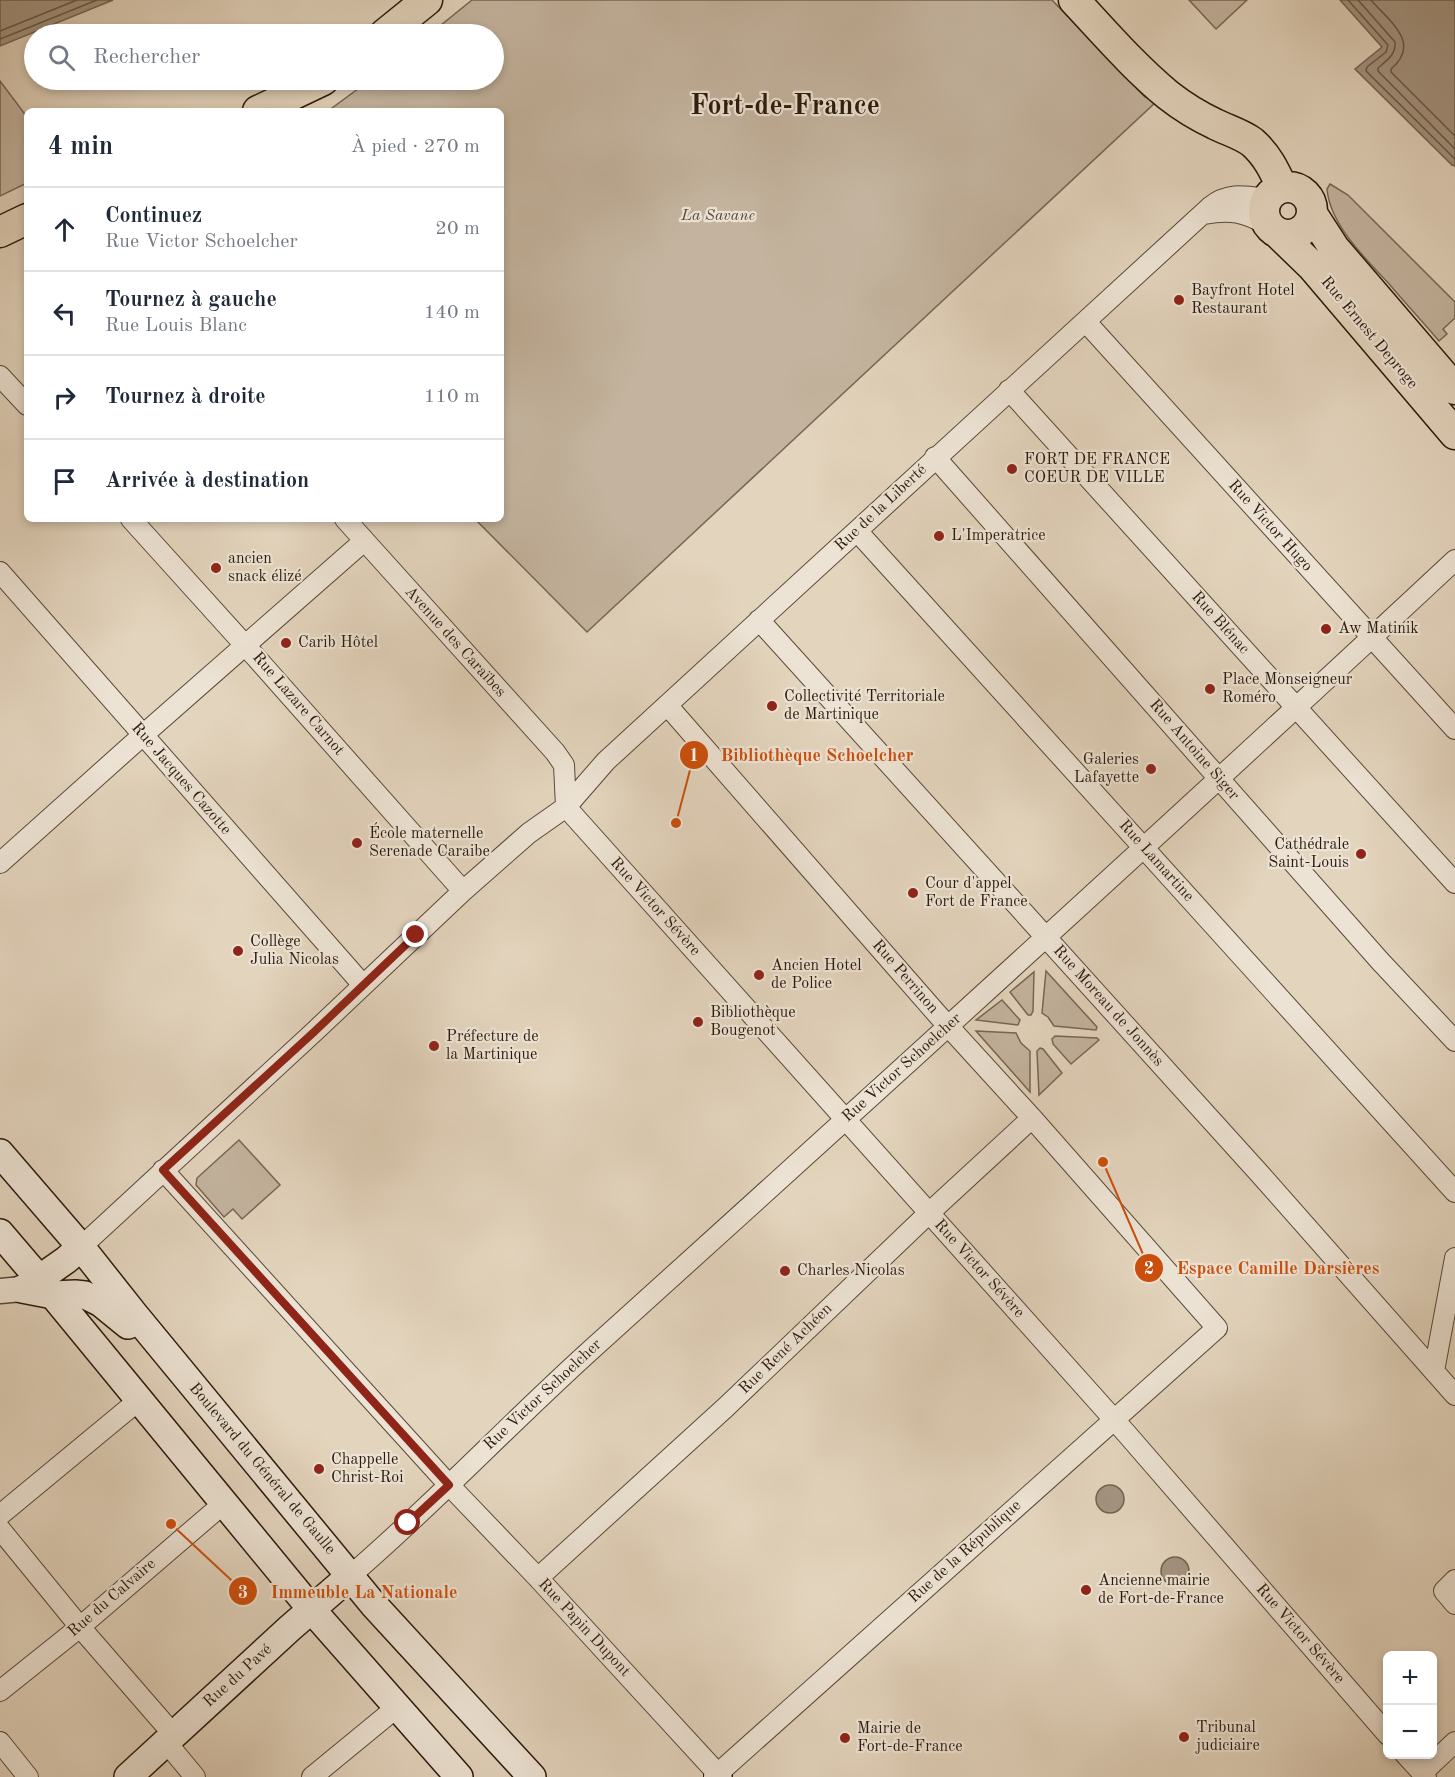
<!DOCTYPE html>
<html lang="fr">
<head>
<meta charset="utf-8">
<style>
  body { margin:0; font-family:"Old Standard TT",serif; background:#f2f2f3; color:#1f2937 }
  .controls { position:absolute; right:18px; bottom:18px; display:grid; overflow:hidden; border-radius:9px; box-shadow:0 3px 9px #0003 }
  .controls button { width:54px; height:54px; display:grid; place-items:center; padding:0; border:0; border-bottom:2px solid #e0e1e3; background:#fff; color:#1f2937; font:30px sans-serif }
  .stop { position:absolute; width:18px; height:18px; margin:-14px; border:4px solid #8f2418; border-radius:50%; background:#fff }
  .stop.end { background:#8f2418; border-color:#fff; box-shadow:0 2px 6px #0008 }
  .list { margin:0; padding:0; list-style:none }
  h2 { display:flex; justify-content:space-between; align-items:center; height:78px; margin:0; padding:0 24px; font-size:26px }
  h2 small { font-size:20px; font-weight:400; color:#747a83 }
  .list li { display:grid; grid-template-columns:39px 1fr auto; gap:18px; align-items:center; box-sizing:border-box; height:84px; padding:0 24px; border-top:2px solid #e0e1e3 }
  .list b { display:block; font-size:22px; white-space:nowrap }
  .list p { margin:0; font-size:20px; white-space:nowrap; color:#747a83 }
  .list em { font-size:20px; font-style:normal; color:#747a83 }
  .icon { flex:none; width:33px; height:33px; fill:none; stroke:currentColor; stroke-width:2; stroke-linecap:round; stroke-linejoin:round }
  .map { position:relative; flex:none; width:1455px; height:1777px; overflow:hidden }
  .search { position:absolute; background:#fff; box-shadow:0 3px 9px #0003; left:24px; top:24px; width:480px; height:66px; display:flex; align-items:center; gap:15px; box-sizing:border-box; padding:0 21px; border-radius:33px; color:#747a83; font-size:22px }
  .panel { position:absolute; background:#fff; box-shadow:0 3px 9px #0003; left:24px; top:108px; width:480px; height:414px; border-radius:9px }
  .map>svg:first-child { display:block }
  .green { fill:#c4b49f; stroke:#776656; stroke-width:1.5 }
  .water { fill:#a49481; stroke:#736352; stroke-width:1.5 }
  .lines { fill:none; stroke-linecap:round; stroke-linejoin:round }
  .shore { stroke:#675646; stroke-width:1.5 }
  .minor-casing { stroke:#584838; stroke-width:22 }
  .tertiary-casing { stroke:#584838; stroke-width:27 }
  .secondary-casing { stroke:#2a190c; stroke-width:30 }
  .primary-casing { stroke:#2a190c; stroke-width:33 }
  .minor { stroke:#ede3d4; stroke-width:20 }
  .tertiary { stroke:#ede3d4; stroke-width:24 }
  .secondary { stroke:#ede3d4; stroke-width:27 }
  .primary { stroke:#e3d4bd; stroke-width:30 }
  .route { stroke:#8f2418; stroke-width:8 }
  .poi-dot { fill:#8f2418; stroke:#ede3d4; stroke-width:2 }
  .labels { text-anchor:middle; dominant-baseline:central; stroke-width:4.5; stroke-linejoin:round; paint-order:stroke }
  .park-label { font-size:16px; font-style:italic; fill:#584838; stroke:#ede3d4 }
  .poi-label { font-size:16px; fill:#2a190c; stroke:#ede3d4; text-anchor:start }
  .street-label { font-size:16px; fill:#2a190c; stroke:#ede3d4 }
  .town-label { font-size:28px; font-weight:bold; fill:#2a190c; stroke:#ede3d4 }
  .leader { fill:none; stroke:#cc4f0c; stroke-width:2 }
  .callout-dot { fill:#cc4f0c; stroke:#ede3d4; stroke-width:2 }
  .mark-label { font-size:18px; text-anchor:middle; font-weight:bold; fill:#fff }
  .callout-label { font-size:18px; text-anchor:middle; font-weight:bold; fill:#cc4f0c; stroke:#ede3d4; stroke-width:4.5; stroke-linejoin:round; paint-order:stroke }
</style>
</head>
<body>
<div class="map">
<svg width="1455" height="1777" viewBox="0 0 1455 1777">
  <rect width="100%" height="100%" fill="#e3d4bd"/>
  <filter id="stains"><feTurbulence type="fractalNoise" baseFrequency=".00333" numOctaves="4"/><feColorMatrix values="0 0 0 0 .2 0 0 0 0 .09 0 0 0 0 .02 0 0 0 .5 -.17"/></filter>
  <radialGradient id="worn" r=".72"><stop offset=".6" stop-color="#630" stop-opacity="0"/><stop offset="1" stop-color="#630" stop-opacity=".3"/></radialGradient>
  <path class="green" d="M472,0H1052L1145,97L1157,101L587,632L475,519H501V111H328L370,80H494V34H430Z
    M1189,0H1247L1216,29Z
    M0,81L27,117V183L0,196Z
    M1330,184L1348,195L1455,302V318L1443,329L1447,334L1439,341C1423,322 1406,304 1390,285C1366,259 1330,225 1327,189Z
    M1046,971L1097,1027L1096,1030L1054,1026L1048,1017L1042,1013Z
    M1034,972L1033,1011L1031,1015H1028L1010,992Z
    M1002,1000L1020,1020L1018,1025L976,1020Z
    M976,1031L1016,1033L1021,1043L1030,1051V1092Z
    M1055,1036L1097,1038L1099,1040L1071,1064L1053,1044L1052,1039Z
    M1040,1048L1043,1049L1062,1073L1039,1095L1037,1051Z
    M239,1140L280,1185L242,1219L233,1209L224,1217L196,1185L197,1178Z"/>
  <path class="water" d="M0,0H113L0,46Z
    M1340,0H1455V166L1452,165L1355,69L1382,47Z
    M1096 1499a14 14 0 1 1 28 0a14 14 0 1 1-28 0Z
    M1161 1571a14 14 0 1 1 28 0a14 14 0 1 1-28 0Z"/>
  <g class="lines">
    <path class="shore" d="M1348,0L1388,45L1386,52L1367,67L1366,71L1455,159
      M1358,0L1395,42C1396,55 1387,60 1378,68V71L1455,149
      M1371,0C1389,21 1422,43 1391,69V72L1455,136
      M0,31L77,0
      M0,39L97,0"/>
    <defs>
      <path id="minor" d="M1204,214C1231,209 1244,212 1268,225
        M1086,322L1455,729
        M0,376L27,405
        M1009,390L1455,883
        M935,457L1380,961L1455,1041
        M131,519L252,653L463,891
        M345,519L555,752L564,765L566,807
        M857,531L1455,1192
        M0,572L363,985
        M759,620L1259,1173L1455,1395
        M667,705L938,1015L1032,1118L1217,1328L714,1777
        M566,807L1126,1433L1388,1735
        M0,863L143,735L364,541
        M163,1170L449,1485L538,1578L718,1774
        M81,1247L314,1032L463,891L529,833L566,807L606,761L1210,207C1228,192 1245,196 1267,199
        M1434,1371L1455,1258
        M0,1515L139,1400
        M0,1529L80,1627L173,1734
        M350,1576C434,1504 510,1423 592,1349C881,1088 1170,826 1455,560
        M538,1578L726,1407L929,1213L1032,1118
        M1455,1580L1444,1591L1455,1604
        M0,1691L80,1627L223,1504
        M0,1742L28,1777
        M166,1742L195,1777
        M1405,1754L1426,1777
        M1422,1773L1455,1742
        M312,1777L396,1708"/>
      <path id="tertiary" d="M0,1291L22,1289L37,1280"/>
      <path id="secondary" d="M0,1153L81,1247L134,1314L373,1604L532,1777
        M0,1233L53,1295L312,1610L459,1777
        M39,1279L66,1260L81,1247
        M22,1289L53,1295L75,1294L85,1295L101,1303L128,1325
        M718,1774V1777
        M128,1777L290,1628L350,1576"/>
      <path id="primary" d="M1074,0C1104,32 1134,67 1168,95C1182,106 1198,116 1215,124C1227,130 1241,134 1252,142C1267,155 1274,170 1282,187
        M385,34L427,0
        M258,111L323,80
        M1264 211a24 24 0 1 1 48 0a24 24 0 1 1-48 0Z
        M1312,214L1334,248L1455,389
        M0,232L27,219
        M1279,234L1313,267L1455,434"/>
    </defs>
    <use href="#minor" class="minor-casing"/>
    <use href="#tertiary" class="tertiary-casing"/>
    <use href="#secondary" class="secondary-casing"/>
    <use href="#primary" class="primary-casing"/>
    <use href="#minor" class="minor"/>
    <use href="#tertiary" class="tertiary"/>
    <use href="#secondary" class="secondary"/>
    <use href="#primary" class="primary"/>
  </g>
  <g class="lines">
    <path class="route" d="M408,1523L449,1485L163,1170L314,1032L416,935"/>
  </g>
  <g class="poi-dot">
    <circle cx="1179" cy="300" r="6"/>
    <circle cx="1012" cy="469" r="6"/>
    <circle cx="939" cy="536" r="6"/>
    <circle cx="216" cy="568" r="6"/>
    <circle cx="1326" cy="629" r="6"/>
    <circle cx="286" cy="643" r="6"/>
    <circle cx="1210" cy="689" r="6"/>
    <circle cx="772" cy="706" r="6"/>
    <circle cx="1151" cy="769" r="6"/>
    <circle cx="357" cy="843" r="6"/>
    <circle cx="1361" cy="854" r="6"/>
    <circle cx="913" cy="893" r="6"/>
    <circle cx="238" cy="951" r="6"/>
    <circle cx="759" cy="975" r="6"/>
    <circle cx="698" cy="1022" r="6"/>
    <circle cx="434" cy="1046" r="6"/>
    <circle cx="785" cy="1271" r="6"/>
    <circle cx="319" cy="1469" r="6"/>
    <circle cx="1086" cy="1590" r="6"/>
    <circle cx="1184" cy="1737" r="6"/>
    <circle cx="845" cy="1738" r="6"/>
  </g>
  <g class="labels">
    <g class="park-label">
      <text x="718" y="216">La Savane</text>
    </g>
    <g class="poi-label">
      <text x="1191" y="291">Bayfront Hotel<tspan x="1191" dy="18">Restaurant</tspan></text>
      <text x="1024" y="460">FORT DE FRANCE<tspan x="1024" dy="18">COEUR DE VILLE</tspan></text>
      <text x="951" y="536">L'Imperatrice</text>
      <text x="228" y="559">ancien<tspan x="228" dy="18">snack élizé</tspan></text>
      <text x="1338" y="629">Aw Matinik</text>
      <text x="298" y="643">Carib Hôtel</text>
      <text x="1222" y="680">Place Monseigneur<tspan x="1222" dy="18">Roméro</tspan></text>
      <text x="784" y="697">Collectivité Territoriale<tspan x="784" dy="18">de Martinique</tspan></text>
      <text x="1139" y="760" text-anchor="end">Galeries<tspan x="1139" dy="18">Lafayette</tspan></text>
      <text x="369" y="834">École maternelle<tspan x="369" dy="18">Serenade Caraibe</tspan></text>
      <text x="1349" y="845" text-anchor="end">Cathédrale<tspan x="1349" dy="18">Saint-Louis</tspan></text>
      <text x="925" y="884">Cour d'appel<tspan x="925" dy="18">Fort de France</tspan></text>
      <text x="250" y="942">Collège<tspan x="250" dy="18">Julia Nicolas</tspan></text>
      <text x="771" y="966">Ancien Hotel<tspan x="771" dy="18">de Police</tspan></text>
      <text x="710" y="1013">Bibliothèque<tspan x="710" dy="18">Bougenot</tspan></text>
      <text x="446" y="1037">Préfecture de<tspan x="446" dy="18">la Martinique</tspan></text>
      <text x="797" y="1271">Charles Nicolas</text>
      <text x="331" y="1460">Chappelle<tspan x="331" dy="18">Christ-Roi</tspan></text>
      <text x="1098" y="1581">Ancienne mairie<tspan x="1098" dy="18">de Fort-de-France</tspan></text>
      <text x="1196" y="1728">Tribunal<tspan x="1196" dy="18">judiciaire</tspan></text>
      <text x="857" y="1729">Mairie de<tspan x="857" dy="18">Fort-de-France</tspan></text>
    </g>
    <g class="street-label">
      <text transform="translate(1369 333) rotate(50)">Rue Ernest Deproge</text>
      <text transform="translate(881 508) rotate(-43)">Rue de la Liberté</text>
      <text transform="translate(1270 526) rotate(48)">Rue Victor Hugo</text>
      <text transform="translate(1220 623) rotate(48)">Rue Blénac</text>
      <text transform="translate(455 642) rotate(48)">Avenue des Caraïbes</text>
      <text transform="translate(298 704) rotate(49)">Rue Lazare Carnot</text>
      <text transform="translate(1194 750) rotate(49)">Rue Antoine Siger</text>
      <text transform="translate(181 779) rotate(49)">Rue Jacques Cazotte</text>
      <text transform="translate(1156 861) rotate(48)">Rue Lamartine</text>
      <text transform="translate(655 907) rotate(48)">Rue Victor Sévère</text>
      <text transform="translate(905 977) rotate(49)">Rue Perrinon</text>
      <text transform="translate(1108 1006) rotate(48)">Rue Moreau de Jonnès</text>
      <text transform="translate(902 1068) rotate(-42)">Rue Victor Schoelcher</text>
      <text transform="translate(979 1269) rotate(48)">Rue Victor Sévère</text>
      <text transform="translate(786 1349) rotate(-44)">Rue René Achéen</text>
      <text transform="translate(543 1395) rotate(-43)">Rue Victor Schoelcher</text>
      <text transform="translate(262 1469) rotate(50)">Boulevard du Général de Gaulle</text>
      <text transform="translate(965 1552) rotate(-42)">Rue de la République</text>
      <text transform="translate(112 1598) rotate(-41)">Rue du Calvaire</text>
      <text transform="translate(584 1628) rotate(47)">Rue Papin Dupont</text>
      <text transform="translate(1300 1634) rotate(49)">Rue Victor Sévère</text>
      <text transform="translate(238 1676) rotate(-42)">Rue du Pavé</text>
    </g>
    <g class="town-label">
      <text x="785" y="107">Fort-de-France</text>
    </g>
  </g>
  <path class="leader" d="M676 823L694 755M1103 1162L1149 1268M171 1524L243 1591"/>
  <g class="callout-dot">
    <circle cx="676" cy="823" r="6"/>
    <circle cx="1103" cy="1162" r="6"/>
    <circle cx="171" cy="1524" r="6"/>
    <circle cx="694" cy="755" r="15"/>
    <circle cx="1149" cy="1268" r="15"/>
    <circle cx="243" cy="1591" r="15"/>
  </g>
  <g class="mark-label">
    <text x="694" y="761">1</text>
    <text x="1149" y="1274">2</text>
    <text x="243" y="1598">3</text>
  </g>
  <g class="callout-label">
    <text x="817" y="761">Bibliothèque Schoelcher</text>
    <text x="1278" y="1274">Espace Camille Darsières</text>
    <text x="364" y="1598">Immeuble La Nationale</text>
  </g>
  <rect width="100%" height="100%" filter="url(#stains)"/>
  <rect width="100%" height="100%" fill="url(#worn)"/>
</svg>
<div class="controls">
<button>+</button>
<button>−</button>
</div>
<div class="stop" style="left:408px;top:1523px"></div>
<div class="stop end" style="left:416px;top:935px"></div>
<div class="search"><svg class="icon" aria-label="search" viewBox="0 0 24 24"><circle cx="10" cy="10" r="6"/><path d="M15 15l6 6"/></svg>Rechercher</div>
<section class="panel">
<h2>4 min<small>À pied · 270 m</small></h2>
<ul class="list">
<li><svg class="icon" aria-label="ahead" viewBox="0 0 24 24"><path d="M12 20V5M6 11l6-6 6 6"/></svg><div><b>Continuez</b><p>Rue Victor Schoelcher</p></div><em>20 m</em></li>
<li><svg class="icon" aria-label="left" viewBox="0 0 24 24"><path d="M17 20v-9H6M10 6l-5 5 5 5"/></svg><div><b>Tournez à gauche</b><p>Rue Louis Blanc</p></div><em>140 m</em></li>
<li><svg class="icon" aria-label="right" viewBox="0 0 24 24"><path d="M7 20v-9h11M14 6l5 5-5 5"/></svg><div><b>Tournez à droite</b></div><em>110 m</em></li>
<li><svg class="icon" aria-label="arrive" viewBox="0 0 24 24"><path d="M6 21V4h12l-3 4 3 4H6"/></svg><div><b>Arrivée à destination</b></div></li>
</ul>
</section>
</div>
</body>
</html>
